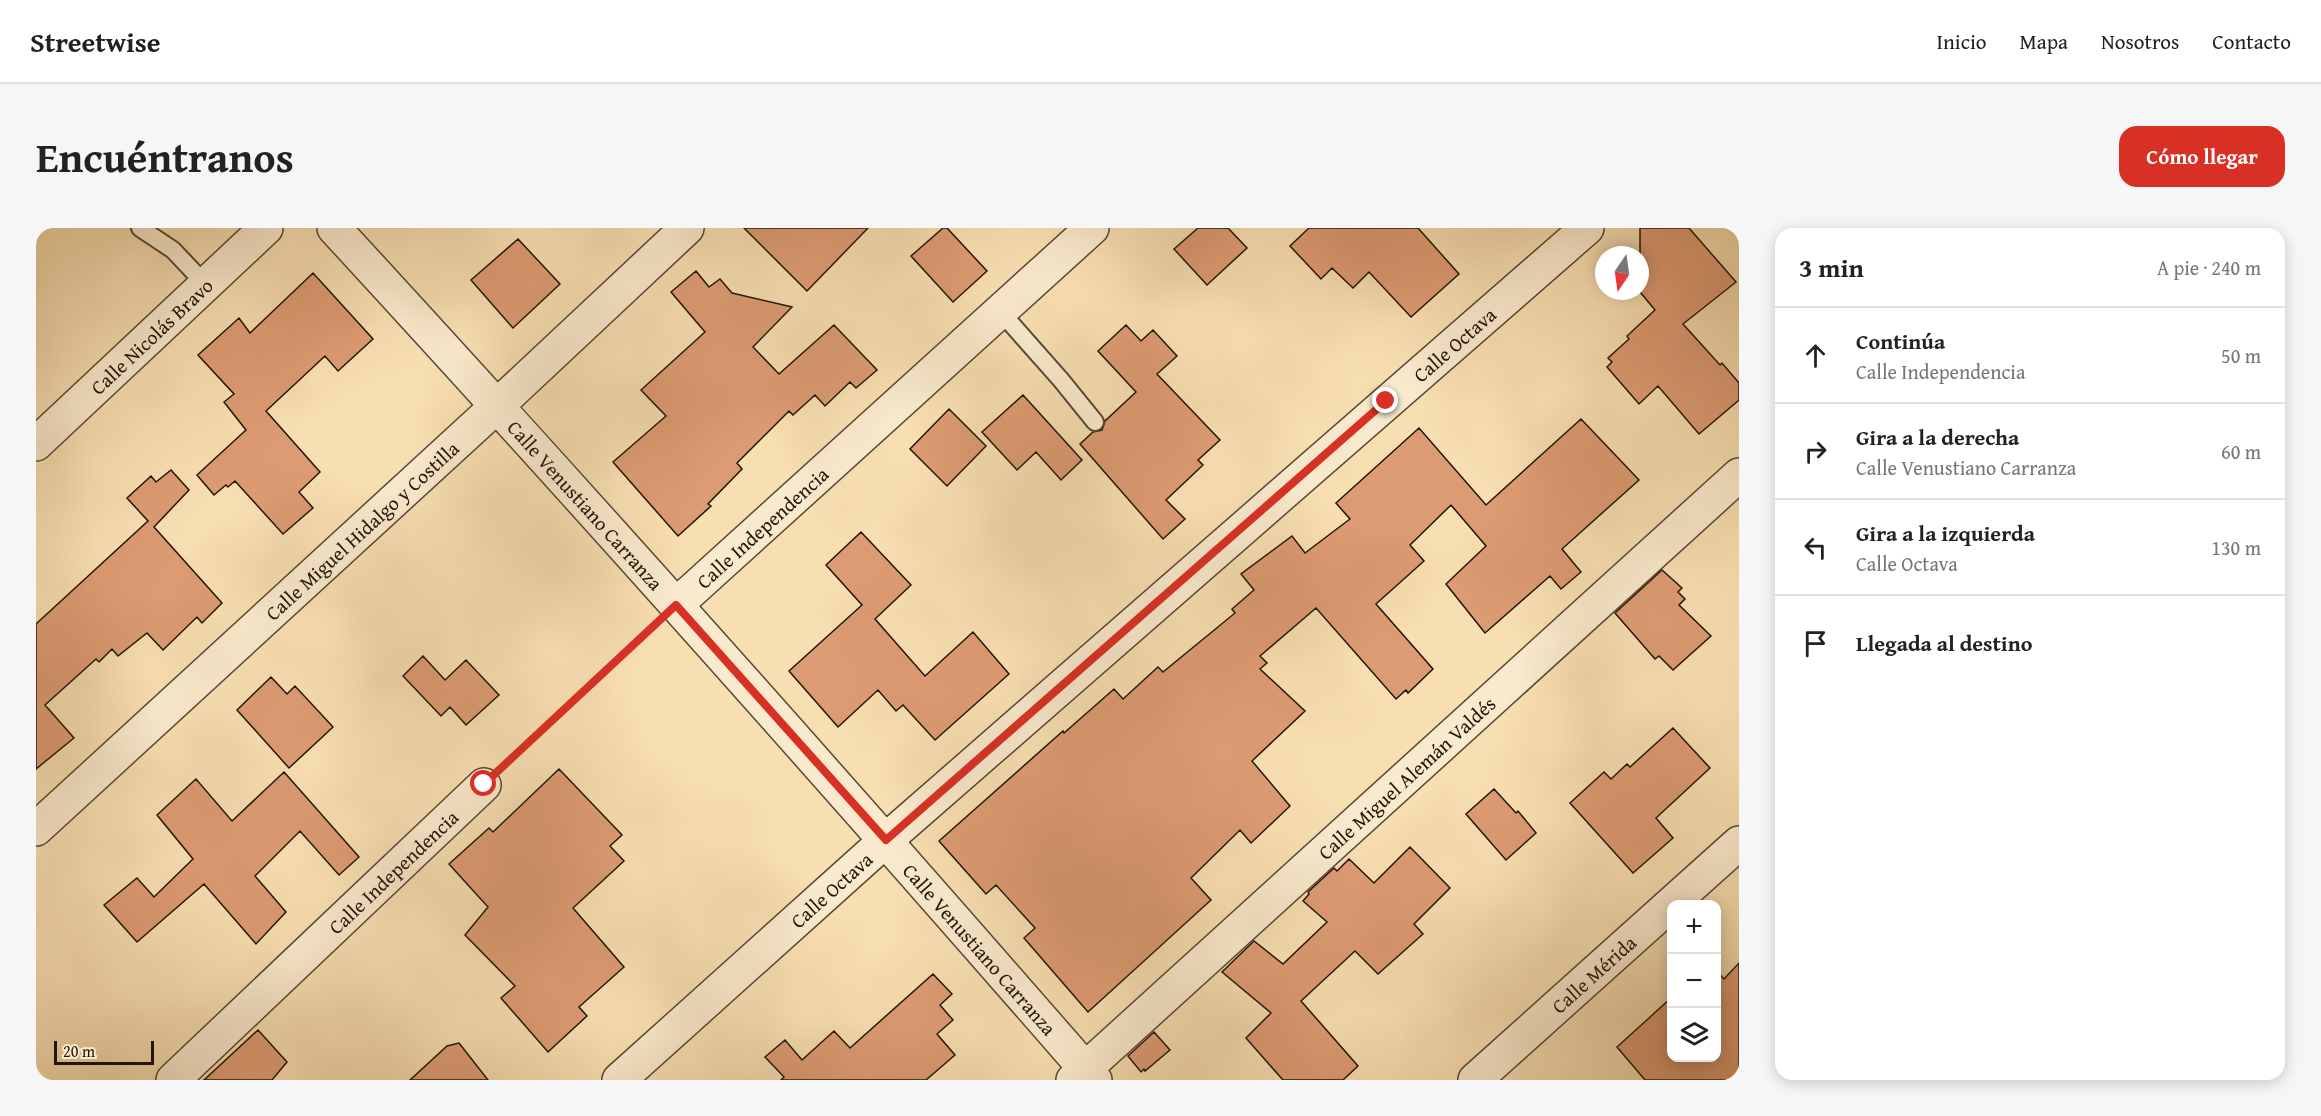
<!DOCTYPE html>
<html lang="es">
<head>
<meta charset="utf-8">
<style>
  body { margin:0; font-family:"Gentium Book Plus",serif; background:#f6f6f6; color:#222 }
  .controls { position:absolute; right:18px; bottom:18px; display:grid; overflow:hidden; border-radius:12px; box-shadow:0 3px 15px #0003 }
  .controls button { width:54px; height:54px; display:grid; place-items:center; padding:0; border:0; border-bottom:2px solid #e0e0e0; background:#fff; color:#222; font:30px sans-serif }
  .compass { position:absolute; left:1559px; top:18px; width:54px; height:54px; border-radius:50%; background:#fff; box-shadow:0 3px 15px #0003; rotate:193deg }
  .scale { position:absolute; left:18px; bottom:15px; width:100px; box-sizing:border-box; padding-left:6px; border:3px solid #201509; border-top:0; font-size:16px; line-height:21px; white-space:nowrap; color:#201509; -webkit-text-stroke:4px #faeacd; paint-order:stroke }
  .stop { position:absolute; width:18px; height:18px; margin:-14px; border:4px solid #d93025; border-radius:50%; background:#fff }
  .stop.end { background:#d93025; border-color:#fff; box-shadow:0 2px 6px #0008 }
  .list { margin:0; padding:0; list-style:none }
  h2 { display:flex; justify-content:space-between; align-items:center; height:78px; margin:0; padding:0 24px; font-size:26px }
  h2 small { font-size:20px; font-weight:400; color:#767676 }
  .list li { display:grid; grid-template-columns:39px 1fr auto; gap:18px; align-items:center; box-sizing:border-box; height:96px; padding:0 24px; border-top:2px solid #e0e0e0 }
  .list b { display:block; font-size:22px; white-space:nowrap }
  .list p { margin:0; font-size:20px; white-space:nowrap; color:#767676 }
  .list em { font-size:20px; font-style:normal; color:#767676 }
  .icon { flex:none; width:33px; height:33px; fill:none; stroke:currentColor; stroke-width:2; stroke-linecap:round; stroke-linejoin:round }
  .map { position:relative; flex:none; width:1703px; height:852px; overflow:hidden; border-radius:18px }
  header { display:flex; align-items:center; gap:36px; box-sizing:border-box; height:84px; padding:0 30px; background:#fff; border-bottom:2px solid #e0e0e0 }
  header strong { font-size:28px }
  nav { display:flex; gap:33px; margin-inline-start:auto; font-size:21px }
  .intro { display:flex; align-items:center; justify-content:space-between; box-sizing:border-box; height:144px; padding:0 36px }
  h1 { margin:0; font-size:42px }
  .button { padding:15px 27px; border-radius:18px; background:#d93025; color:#fff; font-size:21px; font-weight:700 }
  main { display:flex; gap:36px; padding:0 36px }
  aside { flex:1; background:#fff; border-radius:18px; box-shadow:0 3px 15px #0003 }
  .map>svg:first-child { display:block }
  .building { fill:#dd9b73; stroke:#201509; stroke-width:1.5 }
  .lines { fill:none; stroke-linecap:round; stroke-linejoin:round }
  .lane-casing { stroke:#564833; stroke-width:20 }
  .street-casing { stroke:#564833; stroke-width:36 }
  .path { stroke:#201509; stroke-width:4; stroke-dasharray:4.5 3; stroke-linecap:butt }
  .lane { stroke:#faeacd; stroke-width:16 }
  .street { stroke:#faeacd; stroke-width:33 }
  .route { stroke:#d93025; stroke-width:8 }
  .labels { text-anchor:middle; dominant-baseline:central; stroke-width:5; stroke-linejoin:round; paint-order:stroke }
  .street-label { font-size:20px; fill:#201509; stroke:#faeacd }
</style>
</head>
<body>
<header>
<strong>Streetwise</strong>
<nav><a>Inicio</a><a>Mapa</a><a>Nosotros</a><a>Contacto</a></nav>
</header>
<div class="intro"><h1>Encuéntranos</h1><a class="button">Cómo llegar</a></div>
<main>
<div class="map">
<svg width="1703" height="852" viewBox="0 0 1703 852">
  <rect width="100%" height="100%" fill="#f8dfb2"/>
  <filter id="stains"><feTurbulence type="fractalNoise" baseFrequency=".00333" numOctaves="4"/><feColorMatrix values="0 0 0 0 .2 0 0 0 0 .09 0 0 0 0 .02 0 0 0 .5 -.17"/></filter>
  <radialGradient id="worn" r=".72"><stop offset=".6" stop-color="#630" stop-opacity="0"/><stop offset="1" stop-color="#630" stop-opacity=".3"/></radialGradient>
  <path class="building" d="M708,0H832L771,63Z
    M907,0H911L951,43L917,74L875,28Z
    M1162,0H1192L1211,20L1171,57L1138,21Z
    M1273,0H1382L1423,46L1375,89L1333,44L1317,60L1296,40L1285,51L1254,18Z
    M1604,0H1653L1700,54L1647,96L1684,137L1686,135L1703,155V172L1663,206L1622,158L1603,176L1571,139L1576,134L1572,130L1593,111L1591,108L1619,82L1604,64Z
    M482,11L524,56L477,100L435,52Z
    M660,43L673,59L684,51L696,65L756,79L717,119L743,146L798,97L841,142L820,160L814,154L789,178L779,167L757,187L753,183L701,235L706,241L672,276L675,278L642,308L577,234L630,188L605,162L669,104L635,64Z
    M277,45L337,111L302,143L289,128L230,183L284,244L263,264L277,280L247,306L199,253L192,259L190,257L178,267L161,247L210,202L188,174L198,166L162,127L203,90L214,105Z
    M1090,97L1105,113L1117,102L1141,128L1121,146L1184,212L1162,232L1167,237L1130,272L1149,291L1127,311L1044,216L1057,204L1066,202L1069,193L1100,164L1062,123Z
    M987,167L1046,232L1025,252L1000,224L981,242L946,204Z
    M913,181L950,218L911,258L874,221Z
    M1545,191L1603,252L1526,321L1545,344L1525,361L1514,348L1449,405L1410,356L1450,318L1415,277L1374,317L1388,333L1340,376L1397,441L1372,465L1370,462L1360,471L1280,380L1224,428L1231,435L1224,441L1269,483L1216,533L1254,578L1215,615L1204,602L1155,650L1175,672L1052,784L988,710L999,700L960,657L950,666L903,613L1027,503L1028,505L1078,461L1087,471L1122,439L1127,444L1199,385L1196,381L1218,362L1205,346L1256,308L1269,325L1314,291L1300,275L1383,200L1450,277Z
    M135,242L153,262L118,299L186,375L166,395L161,389L127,422L111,405L82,428L76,421L63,434L60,431L9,477L38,510L0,541V396L112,293L91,270L115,248L120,254Z
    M825,304L875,357L839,391L889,448L937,404L973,446L899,512L867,477L860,483L842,462L802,499L753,443L826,377L790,337Z
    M1626,342L1646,360L1642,364L1649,371L1643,377L1675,408L1637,442L1623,428L1619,431L1579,385Z
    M387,428L409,452L430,432L463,467L430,497L414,479L405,488L367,448Z
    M235,449L251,466L259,458L297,499L253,540L201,482Z
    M1637,500L1674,540L1620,590L1637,610L1597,645L1534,575L1568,544L1575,551L1591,536L1594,539Z
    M523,541L586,607L574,618L588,633L537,680L588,739L543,779L551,788L512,824L465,770L479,758L429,707L452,679L413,636L453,600L457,604Z
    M248,544L323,629L303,647L264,603L219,648L250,684L220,716L168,656L101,714L68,677L101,650L118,669L157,631L121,587L160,551L196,593Z
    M1458,561L1480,585L1482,583L1500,605L1470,632L1430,586Z
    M1374,619L1414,660L1378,696L1387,706L1342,746L1319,723L1265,773L1322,838L1307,852H1247L1210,810L1235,785L1186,744L1218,713L1247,736L1291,694L1267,673L1273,666L1272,664L1298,640L1301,643L1313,631L1338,655Z
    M1703,735V852H1609L1581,819L1635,770V830H1680V742L1688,751Z
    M897,746L916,766L904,777L917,792L901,806L919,827L890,852H745L748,849L729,829L749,812L766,832L798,803L814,820Z
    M222,802L251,834L236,852H168Z
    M1118,804L1134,822L1109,843L1108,841L1105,844L1092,828Z
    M423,815L452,852H374L411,818Z"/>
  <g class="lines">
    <defs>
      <path id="lane" d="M104,0L137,22L170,57
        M964,83L1025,152L1059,194"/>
      <g id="street">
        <path id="s1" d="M298,0C556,280 809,565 1059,852"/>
        <path id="s2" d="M0,216L230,0"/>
        <path id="s3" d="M640,377L1056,0"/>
        <path id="s4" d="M0,601L462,177L651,0"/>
        <path id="s5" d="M137,852L448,557"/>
        <path id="s6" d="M583,852L850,612L1551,0"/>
        <path id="s7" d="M1037,852L1703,247"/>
        <path id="s8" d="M1439,852L1703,615"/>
      </g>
    </defs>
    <use href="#lane" class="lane-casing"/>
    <use href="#street" class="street-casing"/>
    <path class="path" d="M470,536L616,399"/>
    <use href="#lane" class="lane"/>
    <use href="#street" class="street"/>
  </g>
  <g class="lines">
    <path class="route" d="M448,556L640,377L850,612L1350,173"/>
  </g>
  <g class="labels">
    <g class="street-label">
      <text stroke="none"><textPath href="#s2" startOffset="158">Calle Nicolás Bravo</textPath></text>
      <text stroke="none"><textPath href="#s6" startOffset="1113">Calle Octava</textPath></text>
      <text stroke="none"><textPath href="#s1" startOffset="374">Calle Venustiano Carranza</textPath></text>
      <text stroke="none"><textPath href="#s3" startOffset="116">Calle Independencia</textPath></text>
      <text stroke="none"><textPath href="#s4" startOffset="442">Calle Miguel Hidalgo y Costilla</textPath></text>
      <text stroke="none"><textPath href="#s7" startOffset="450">Calle Miguel Alemán Valdés</textPath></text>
      <text stroke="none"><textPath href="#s5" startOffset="303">Calle Independencia</textPath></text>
      <text stroke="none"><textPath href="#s6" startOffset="285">Calle Octava</textPath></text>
      <text stroke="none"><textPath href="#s1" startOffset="968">Calle Venustiano Carranza</textPath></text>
      <text stroke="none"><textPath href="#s8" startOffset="159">Calle Mérida</textPath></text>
    </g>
  </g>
  <rect width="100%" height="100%" filter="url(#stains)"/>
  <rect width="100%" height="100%" fill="url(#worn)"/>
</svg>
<div class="controls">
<button>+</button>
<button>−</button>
<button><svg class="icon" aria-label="layers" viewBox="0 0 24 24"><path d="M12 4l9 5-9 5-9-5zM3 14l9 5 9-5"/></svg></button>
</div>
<svg class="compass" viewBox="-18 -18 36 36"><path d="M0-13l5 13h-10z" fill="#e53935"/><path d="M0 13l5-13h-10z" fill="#767676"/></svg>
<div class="scale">20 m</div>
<div class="stop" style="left:448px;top:556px"></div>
<div class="stop end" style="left:1350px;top:173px"></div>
</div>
<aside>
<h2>3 min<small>A pie · 240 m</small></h2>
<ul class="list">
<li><svg class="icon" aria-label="ahead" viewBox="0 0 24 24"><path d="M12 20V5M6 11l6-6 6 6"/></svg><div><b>Continúa</b><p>Calle Independencia</p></div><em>50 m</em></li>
<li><svg class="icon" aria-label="right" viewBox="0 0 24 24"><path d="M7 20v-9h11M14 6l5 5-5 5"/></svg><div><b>Gira a la derecha</b><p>Calle Venustiano Carranza</p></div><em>60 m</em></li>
<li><svg class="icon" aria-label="left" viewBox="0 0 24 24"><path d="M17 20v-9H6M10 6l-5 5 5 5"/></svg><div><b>Gira a la izquierda</b><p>Calle Octava</p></div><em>130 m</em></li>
<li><svg class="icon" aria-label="arrive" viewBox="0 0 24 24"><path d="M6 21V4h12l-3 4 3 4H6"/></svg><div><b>Llegada al destino</b></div></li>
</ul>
</aside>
</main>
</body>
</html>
